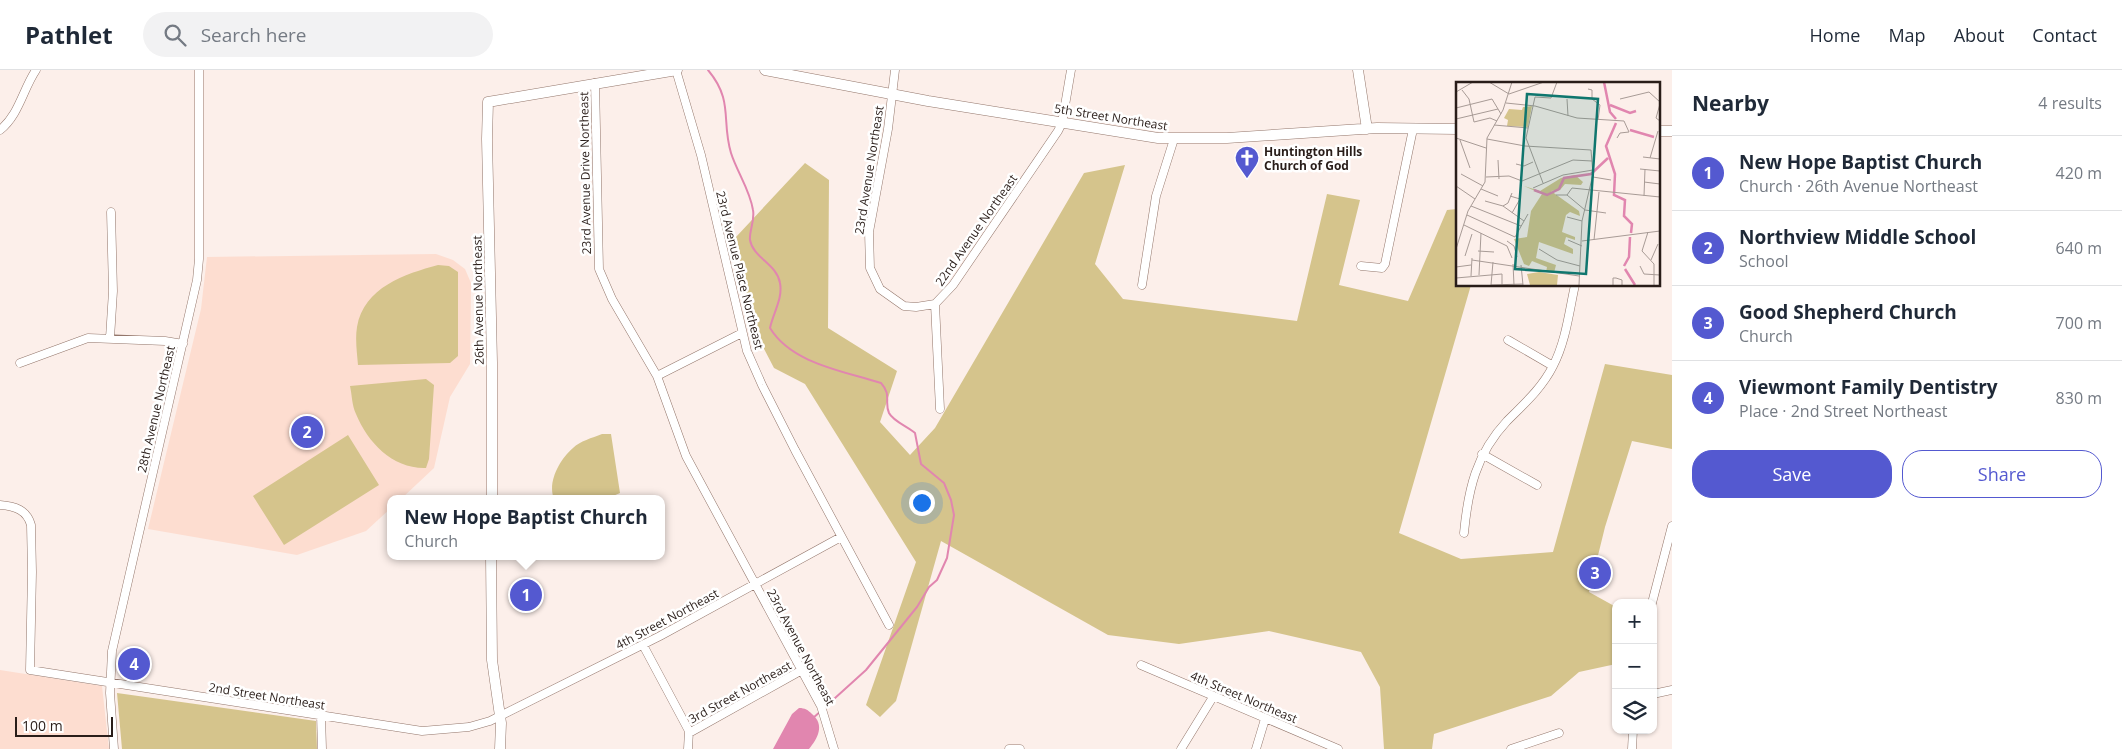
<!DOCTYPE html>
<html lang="en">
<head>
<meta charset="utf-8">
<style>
  body { margin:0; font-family:"Open Sans",sans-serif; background:#f2f2f3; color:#1f2937 }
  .controls { position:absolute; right:15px; bottom:15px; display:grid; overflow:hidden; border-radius:10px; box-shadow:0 1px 4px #0004 }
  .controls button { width:45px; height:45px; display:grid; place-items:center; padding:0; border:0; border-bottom:1px solid #e0e1e3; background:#fff; color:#1f2937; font:25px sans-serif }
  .scale { position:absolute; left:15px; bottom:12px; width:98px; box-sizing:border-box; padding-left:5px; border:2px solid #291d19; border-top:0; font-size:14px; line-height:18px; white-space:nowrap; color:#291d19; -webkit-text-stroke:4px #fff; paint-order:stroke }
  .you { position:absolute; left:921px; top:432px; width:18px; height:18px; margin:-12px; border:4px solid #fff; border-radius:50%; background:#1a73e8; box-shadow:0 0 0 8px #1a73e833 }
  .badge { display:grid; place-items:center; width:32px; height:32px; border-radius:50%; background:#5459d0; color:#fff; font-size:16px; font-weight:700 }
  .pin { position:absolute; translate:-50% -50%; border:2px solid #fff; box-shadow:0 1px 5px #0006 }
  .popup { position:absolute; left:387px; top:425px; width:278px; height:65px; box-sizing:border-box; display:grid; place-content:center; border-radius:10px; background:#fff; filter:drop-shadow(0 1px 4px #0005); font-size:16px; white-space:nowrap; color:#747a83 }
  .popup b { font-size:19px; color:#1f2937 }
  .popup::after { content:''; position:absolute; left:50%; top:100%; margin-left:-10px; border:10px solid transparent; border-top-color:#fff }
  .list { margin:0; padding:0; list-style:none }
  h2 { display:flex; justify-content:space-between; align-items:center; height:65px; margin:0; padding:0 20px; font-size:21px }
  h2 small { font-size:16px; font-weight:400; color:#747a83 }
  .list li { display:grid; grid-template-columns:32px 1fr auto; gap:15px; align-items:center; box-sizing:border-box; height:75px; padding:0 20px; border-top:1px solid #e0e1e3 }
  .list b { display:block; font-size:19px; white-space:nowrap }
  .list p { margin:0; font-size:16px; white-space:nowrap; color:#747a83 }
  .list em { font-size:16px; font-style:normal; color:#747a83 }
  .actions { display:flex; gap:10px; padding:15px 20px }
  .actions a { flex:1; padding:11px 0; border:1px solid #5459d0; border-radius:20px; text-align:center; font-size:18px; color:#5459d0 }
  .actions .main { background:#5459d0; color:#fff }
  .icon { flex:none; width:28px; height:28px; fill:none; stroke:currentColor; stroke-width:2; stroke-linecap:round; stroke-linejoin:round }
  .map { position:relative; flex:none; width:1672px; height:679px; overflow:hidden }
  header { display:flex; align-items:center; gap:30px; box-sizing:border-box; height:70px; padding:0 25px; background:#fff; border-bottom:1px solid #e0e1e3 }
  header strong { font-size:24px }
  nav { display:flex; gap:28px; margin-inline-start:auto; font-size:18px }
  .search { width:350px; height:45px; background:#f2f2f3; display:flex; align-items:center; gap:12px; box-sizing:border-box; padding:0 18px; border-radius:28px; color:#747a83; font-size:19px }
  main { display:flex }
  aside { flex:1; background:#fff }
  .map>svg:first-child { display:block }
  .built { fill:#fdddd0 }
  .green { fill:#d5c48c }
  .water { fill:#e186af }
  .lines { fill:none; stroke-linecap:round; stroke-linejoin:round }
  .stream { stroke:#e186af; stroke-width:2 }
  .street-casing { stroke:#93766b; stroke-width:9 }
  .secondary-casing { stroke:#93766b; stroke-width:11 }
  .street { stroke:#fff; stroke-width:8 }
  .secondary { stroke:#fff; stroke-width:10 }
  .labels { text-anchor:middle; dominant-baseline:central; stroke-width:5; stroke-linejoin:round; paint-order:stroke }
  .street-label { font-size:12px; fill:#291d19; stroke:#fff }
  .poi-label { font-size:12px; font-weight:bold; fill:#291d19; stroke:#fff; text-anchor:start }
  .inset-river { fill:none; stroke:#e186af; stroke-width:2.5 }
  .inset-road { fill:none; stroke:#a89b96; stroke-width:1 }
  .view { fill:#0f766e; fill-opacity:0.15; stroke:#0f766e; stroke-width:2.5 }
  .inset-edge { fill:none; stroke:#291d19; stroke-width:2.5 }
</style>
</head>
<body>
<header>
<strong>Pathlet</strong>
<div class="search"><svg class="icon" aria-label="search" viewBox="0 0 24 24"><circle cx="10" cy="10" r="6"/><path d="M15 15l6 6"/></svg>Search here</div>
<nav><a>Home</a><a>Map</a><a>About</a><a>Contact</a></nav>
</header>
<main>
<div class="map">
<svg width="1672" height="679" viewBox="0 0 1672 679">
  <rect width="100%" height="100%" fill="#fcefea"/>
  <path class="built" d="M436,184L453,190L465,199L471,213L470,294L450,327L434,398L401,429H391V438L366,461L297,485L148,459L201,239L207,187Z
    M0,600L102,616L109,679H0Z"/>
  <path class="green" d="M805,93L829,110L828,258L897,301L880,352L910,385L935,358L1084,103L1125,95L1095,194L1123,229L1297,251L1327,124L1360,130L1339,215L1408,231L1447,140L1457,139V215H1471L1399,463L1461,489L1553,482L1605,294L1672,305V379L1632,371L1605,457L1589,522L1616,537V594L1579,602L1551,626L1434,664L1432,679H1384L1380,617L1361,582L1269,561L1179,574L1108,565L941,471L896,631L880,647L866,635L916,492L805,314L774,298L752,256L736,167Z
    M438,195L449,196L458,202V286L450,293L358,295C357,283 355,269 357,257C364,217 405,204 438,195Z
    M426,309L434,315L429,389L426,398C393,399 368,373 356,344C352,336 352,325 350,316Z
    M602,364H611L620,423L606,429H554C547,412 560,389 573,378C580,371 592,368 602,364Z
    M348,365L379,415L284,475L253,426Z
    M117,623L316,651L317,679H122Z"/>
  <path class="water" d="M799,638C805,638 808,640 812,644C825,655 818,668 809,679H773L792,644Z"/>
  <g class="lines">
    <path class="stream" d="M708,0C734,31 721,50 731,83C737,102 750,120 753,140C755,151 749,161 750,170C753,188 777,194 780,213C783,229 773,243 770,258C792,294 844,301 881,313C892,325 884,332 889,343C893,351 908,357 915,363L921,394L944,413L951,430L954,445L947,488L937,510L929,517L917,537L866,600L824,638
      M813,648L821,641"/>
    <defs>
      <path id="street" d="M676,0L701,85L747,281L762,315L795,380L889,555
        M895,0L888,59L869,162L870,198L880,219L904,236L916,237L935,234
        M595,13L599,199L612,229L657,306L686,386L821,636L834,679
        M0,60C19,45 23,19 36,0
        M1361,196L1382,198L1385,194L1413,59
        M1142,215L1156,126L1174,69
        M110,268L113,221L111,142
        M1508,270L1553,296
        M20,293L88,268L165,271L183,274
        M657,306L742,263
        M940,339L935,234L953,215L1058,61L1062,53L1071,0
        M1482,384L1537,415
        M0,435C15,436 27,440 31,455L32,502L30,600L422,661L469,657L490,651L660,566L841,467
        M1464,463C1468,420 1476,384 1507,351C1524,334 1542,318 1553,296C1566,271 1569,242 1575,215
        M1652,533L1672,456
        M643,575L689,661L688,679
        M1141,595L1338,679
        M1653,624L1672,620
        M321,645L322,679
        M689,663L802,600
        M114,679L110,623L112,581L197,210L199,189V0
        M1009,679H1020
        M1181,679L1213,627
        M1256,679L1265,649
        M1511,679L1559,663
        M1632,679L1633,660"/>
      <path id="secondary" d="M765,0L928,31L1158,68H1227L1377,58L1457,59
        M1358,0L1367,59
        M1658,61H1672
        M492,429V292L487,69L488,32L677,0
        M491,486L492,590L501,653L500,679"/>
    </defs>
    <use href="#street" class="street-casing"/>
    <use href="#secondary" class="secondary-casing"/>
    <use href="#street" class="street"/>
    <use href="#secondary" class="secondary"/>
  </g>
  <defs>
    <symbol id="church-pin" viewBox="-11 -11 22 30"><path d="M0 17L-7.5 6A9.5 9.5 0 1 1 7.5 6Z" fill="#5459d0" stroke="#fff"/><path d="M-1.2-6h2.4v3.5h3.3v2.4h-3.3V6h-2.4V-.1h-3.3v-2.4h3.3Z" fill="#fff"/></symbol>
  </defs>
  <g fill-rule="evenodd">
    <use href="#church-pin" x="1233" y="74" width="28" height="38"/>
  </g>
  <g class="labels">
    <g class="street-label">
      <text transform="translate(1111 47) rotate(9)">5th Street Northeast</text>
      <text transform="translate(869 100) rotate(-81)">23rd Avenue Northeast</text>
      <text transform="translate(585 103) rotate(-91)">23rd Avenue Drive Northeast</text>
      <text transform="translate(976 160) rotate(-55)">22nd Avenue Northeast</text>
      <text transform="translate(740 200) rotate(76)">23rd Avenue Place Northeast</text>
      <text transform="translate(478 230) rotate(-91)">26th Avenue Northeast</text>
      <text transform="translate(156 339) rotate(-77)">28th Avenue Northeast</text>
      <text transform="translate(667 549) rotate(-28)">4th Street Northeast</text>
      <text transform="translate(801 577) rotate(62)">23rd Avenue Northeast</text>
      <text transform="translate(740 622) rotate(-29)">3rd Street Northeast</text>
      <text transform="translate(267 626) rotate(9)">2nd Street Northeast</text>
      <text transform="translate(1244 627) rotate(23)">4th Street Northeast</text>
    </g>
    <g class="poi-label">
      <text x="1264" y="81">Huntington Hills<tspan x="1264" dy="14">Church of God</tspan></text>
    </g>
  </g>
  <g transform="translate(1456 12)">
    <rect width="204" height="204" fill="#fcefea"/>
    <path d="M76,24L72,45L51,44L52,38L48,36L53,27L66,28L67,25ZM119,93L127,100L125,103L109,102L104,108L95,109L123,129L124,134L114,130L110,133L106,150L119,155V158L110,155L108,162L117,167V172L83,160L80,176L100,183L98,191L90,190L91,185L76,179L73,184L68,182L58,157L71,155L75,129L86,112L68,104L84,109L105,96ZM83,190L102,193L101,203H74L71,192Z" fill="#d5c48c"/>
    <path class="inset-river" d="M148,0L154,30L160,37M154,23L174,31L180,29M160,41L150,64L159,92L158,113L169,118L168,134L176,142L175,151M174,48L198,55M78,108L91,113L103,107L108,96L135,92L152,76M168,184L173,175L174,155M169,187L179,203"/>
    <path class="inset-road" d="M33,0L53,12M132,7L136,8V17L144,23L142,38M6,8L13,17L18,40L34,36L41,39M0,10L17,0M53,12L88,0M111,17L112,34M164,17L193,10L204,20M50,21L79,24L121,36L168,39L173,50L164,51L161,56M204,22L200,36L204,39M0,26L36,17L45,32M0,37L42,27M38,43L72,46M0,56L30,66M31,57L69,64L135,68L137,92L126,139L123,203M4,58L14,86M187,75L204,77M194,76L202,49M42,78L43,97M60,82L68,84L77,80M184,87L204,89M5,92L27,104M30,95L53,94L66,99L117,78L136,79M137,95L155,98M188,100L204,102M87,101L70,56L79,15L95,16L101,0M0,104L19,117M77,106L107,93L137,88M25,107L42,114M100,113H111L129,128L150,131M111,113L116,106L204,115M54,114L64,117L56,131M188,114L189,87M29,119L47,124L68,139M15,124L65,144M47,124L52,121L56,111M11,133L59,155L72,132M111,135L126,139M8,143L51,164L56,176M192,150L186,169L198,182V203M112,158L126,164M138,158L143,110M51,159L58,164L61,175M126,159L204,149M0,167L12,129L29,100L31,56L47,28L56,0M83,167L101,178L124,184M22,169L38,170M9,174L16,152M16,178L123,194M195,178L202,162M57,182L58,203M65,183L67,203M184,184L188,192L204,193M0,185L15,183M23,193L25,151M15,194L16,176M0,196L46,192V203M35,203L67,202M35,203L37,180M157,203V196H160L166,198V203"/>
    <path class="view" d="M71,12L142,17L130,192L59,187Z"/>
    <rect width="204" height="204" class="inset-edge"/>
  </g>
</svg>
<div class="controls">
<button>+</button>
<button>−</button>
<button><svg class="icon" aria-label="layers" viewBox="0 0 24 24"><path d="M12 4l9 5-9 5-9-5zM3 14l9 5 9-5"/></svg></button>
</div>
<div class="scale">100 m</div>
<div class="you"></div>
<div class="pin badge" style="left:526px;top:525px">1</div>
<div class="popup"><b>New Hope Baptist Church</b>Church</div>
<div class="pin badge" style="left:307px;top:362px">2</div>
<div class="pin badge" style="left:1595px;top:503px">3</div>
<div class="pin badge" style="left:134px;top:594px">4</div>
</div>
<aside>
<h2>Nearby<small>4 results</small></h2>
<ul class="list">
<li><span class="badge">1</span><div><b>New Hope Baptist Church</b><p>Church · 26th Avenue Northeast</p></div><em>420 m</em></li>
<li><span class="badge">2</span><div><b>Northview Middle School</b><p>School</p></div><em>640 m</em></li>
<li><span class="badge">3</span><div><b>Good Shepherd Church</b><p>Church</p></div><em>700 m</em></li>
<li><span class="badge">4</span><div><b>Viewmont Family Dentistry</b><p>Place · 2nd Street Northeast</p></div><em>830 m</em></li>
</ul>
<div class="actions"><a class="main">Save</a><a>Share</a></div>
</aside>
</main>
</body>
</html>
